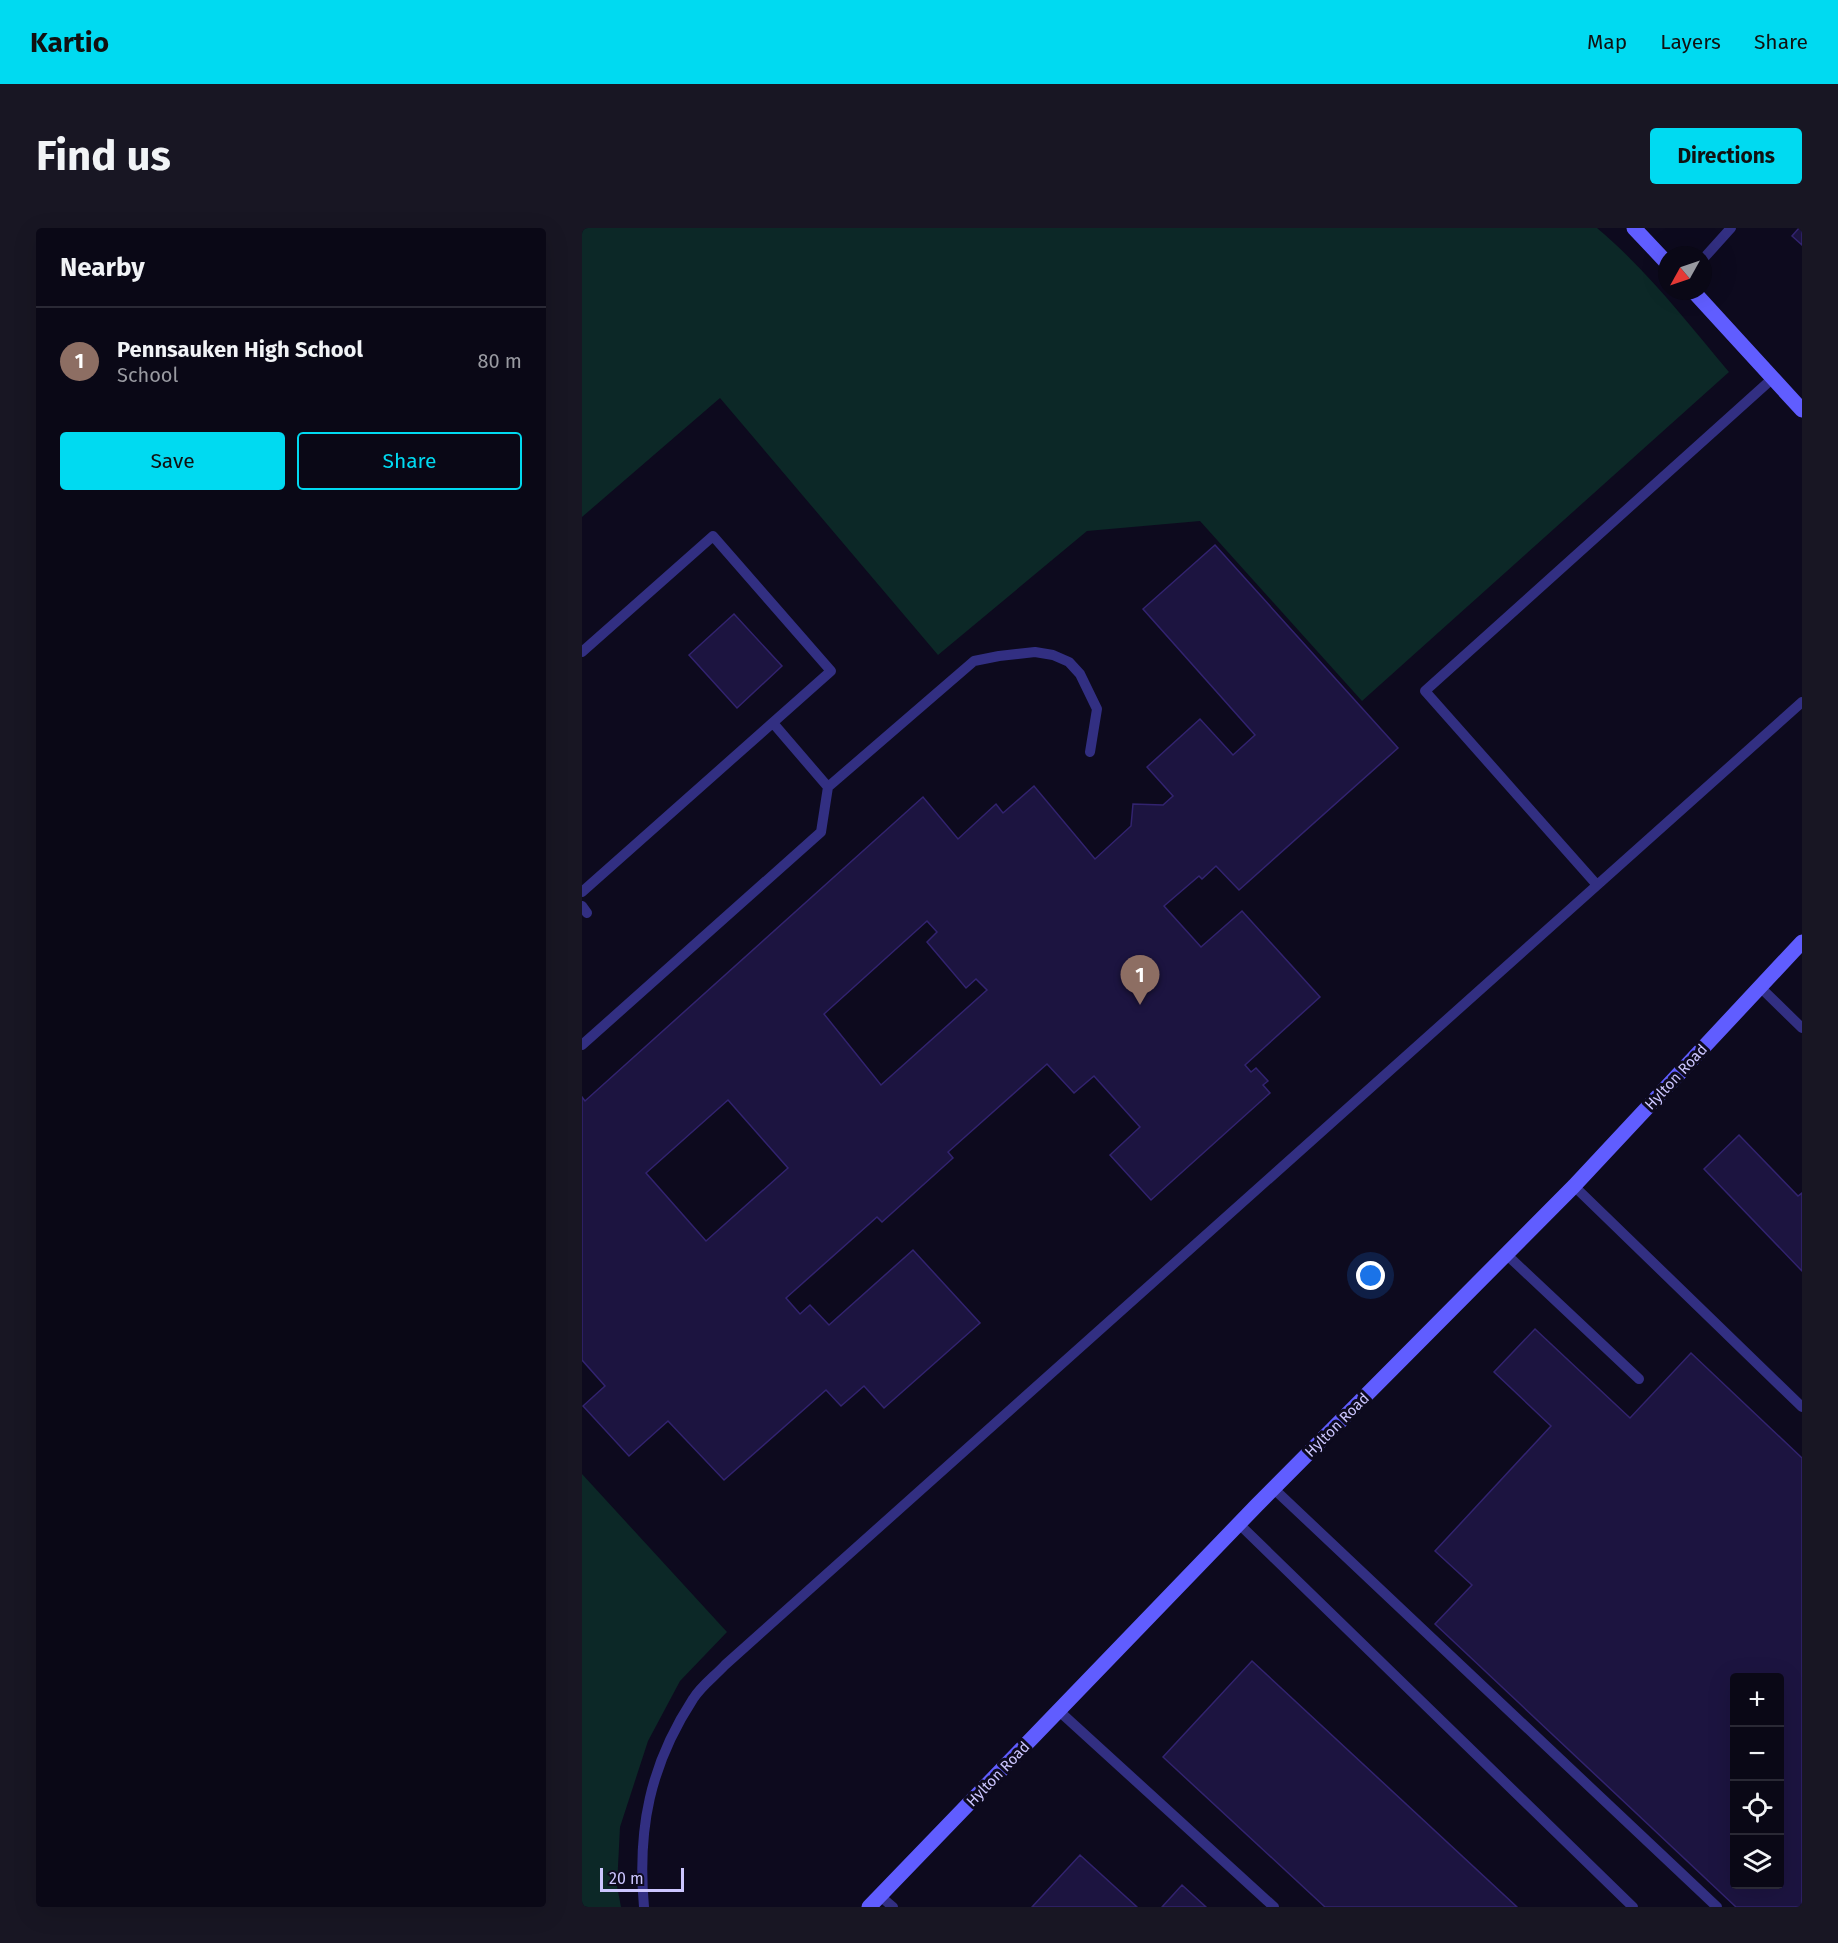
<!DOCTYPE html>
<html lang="en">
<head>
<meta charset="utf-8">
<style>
  body { margin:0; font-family:"Fira Sans",sans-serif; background:#181623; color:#f1f3f6 }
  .controls { position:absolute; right:18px; bottom:18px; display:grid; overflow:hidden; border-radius:6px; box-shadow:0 6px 24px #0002 }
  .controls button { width:54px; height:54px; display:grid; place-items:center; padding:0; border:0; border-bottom:2px solid #2a2935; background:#0a0816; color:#f1f3f6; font:30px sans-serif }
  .compass { position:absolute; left:1076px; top:18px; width:54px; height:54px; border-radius:50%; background:#0a0816; box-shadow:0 6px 24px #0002; rotate:230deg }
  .scale { position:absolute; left:18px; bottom:15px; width:84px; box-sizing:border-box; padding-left:6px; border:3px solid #ccc6ff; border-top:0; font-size:16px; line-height:21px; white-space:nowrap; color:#ccc6ff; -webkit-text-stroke:4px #0d0a1e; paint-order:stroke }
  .you { position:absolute; left:789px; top:1048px; width:21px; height:21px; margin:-15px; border:4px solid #fff; border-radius:50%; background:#1a73e8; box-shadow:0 0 0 9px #1a73e833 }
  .badge { display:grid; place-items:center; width:39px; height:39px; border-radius:50%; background:#00daf1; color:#fff; font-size:20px; font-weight:700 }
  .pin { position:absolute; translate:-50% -50px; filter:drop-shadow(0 2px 3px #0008) }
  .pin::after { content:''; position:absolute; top:32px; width:21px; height:18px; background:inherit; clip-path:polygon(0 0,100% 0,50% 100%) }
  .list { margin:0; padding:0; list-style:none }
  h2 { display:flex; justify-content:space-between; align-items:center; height:78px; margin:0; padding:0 24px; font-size:26px }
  h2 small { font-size:20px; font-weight:400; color:#999aa1 }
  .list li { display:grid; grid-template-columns:39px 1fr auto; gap:18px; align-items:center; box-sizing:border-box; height:108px; padding:0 24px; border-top:2px solid #2a2935 }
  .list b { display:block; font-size:22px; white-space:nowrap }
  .list p { margin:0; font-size:20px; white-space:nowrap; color:#999aa1 }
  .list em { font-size:20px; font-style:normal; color:#999aa1 }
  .actions { display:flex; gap:12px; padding:18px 24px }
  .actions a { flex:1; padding:14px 0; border:2px solid #00daf1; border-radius:6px; text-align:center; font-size:21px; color:#00daf1 }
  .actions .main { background:#00daf1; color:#111 }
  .icon { flex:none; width:33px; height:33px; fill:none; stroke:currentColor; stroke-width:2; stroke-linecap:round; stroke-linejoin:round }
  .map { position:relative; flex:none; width:1220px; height:1679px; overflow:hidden; border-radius:6px }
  header { display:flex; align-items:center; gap:36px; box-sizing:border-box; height:84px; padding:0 30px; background:#00daf1; color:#111 }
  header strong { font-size:28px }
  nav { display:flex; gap:33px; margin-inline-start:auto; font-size:21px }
  .intro { display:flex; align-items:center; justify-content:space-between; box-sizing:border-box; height:144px; padding:0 36px }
  h1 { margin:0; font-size:42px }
  .button { padding:15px 27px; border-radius:6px; background:#00daf1; color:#111; font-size:21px; font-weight:700 }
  main { display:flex; gap:36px; padding:0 36px }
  aside { flex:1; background:#0a0816; border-radius:6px; box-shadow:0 6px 24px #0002 }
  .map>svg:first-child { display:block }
  .green { fill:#0c2827 }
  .building { fill:#1c1440; stroke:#32236f; stroke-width:1.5; fill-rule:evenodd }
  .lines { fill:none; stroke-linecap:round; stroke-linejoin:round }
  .lane { stroke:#322f82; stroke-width:10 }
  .secondary { stroke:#605dff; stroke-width:15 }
  .labels { text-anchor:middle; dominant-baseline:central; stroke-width:6; stroke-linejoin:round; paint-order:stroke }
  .street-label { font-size:15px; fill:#ccc6ff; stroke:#0d0a1e }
</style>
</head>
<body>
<header>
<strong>Kartio</strong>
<nav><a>Map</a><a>Layers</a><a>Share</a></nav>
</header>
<div class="intro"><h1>Find us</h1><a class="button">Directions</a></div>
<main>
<aside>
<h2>Nearby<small></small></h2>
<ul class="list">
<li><span class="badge" style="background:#8d6e63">1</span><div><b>Pennsauken High School</b><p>School</p></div><em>80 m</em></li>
</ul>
<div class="actions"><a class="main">Save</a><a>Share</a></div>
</aside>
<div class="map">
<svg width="1220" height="1679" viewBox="0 0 1220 1679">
  <rect width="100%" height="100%" fill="#0d0a1e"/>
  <path class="green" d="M0,0H1015C1065,42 1105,94 1147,144L780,473L618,293L505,303L356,427L138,170L0,289Z
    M0,1246L145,1404L98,1453L66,1513L38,1599L35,1658L39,1679H0Z"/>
  <path class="building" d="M1217,0H1220V17L1210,8Z
    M633,317L816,520L657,662L634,638L620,651L617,648L582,678L619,719L660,683L738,769L663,837L669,844L674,840L686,853L681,857L688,865L569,972L528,927L558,899L512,848L492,865L465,836L366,924L371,930L300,994L295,989L204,1070L218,1086L228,1077L247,1097L331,1022L398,1095L302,1180L282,1158L259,1178L244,1162L142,1252L86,1193L47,1228L1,1178L23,1158L0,1132V869L3,873L341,569L376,611L414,576L421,585L452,558L513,631L549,598L551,576L581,577L591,568L565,539L618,491L651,527L673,507L561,381ZM345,693L355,704L345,714L384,760L394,751L405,762L299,857L242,786ZM146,872L206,940L124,1013L64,945Z
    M152,386L200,438L155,480L107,427Z
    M1157,907L1216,968L1220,965V1043L1122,941Z
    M953,1101L1048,1190L1109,1125L1220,1230V1679H1154L853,1396L890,1357L853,1323L969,1198L912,1144ZM1152,1450H1198V1656H1152Z
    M670,1433L935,1679H743L581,1529Z
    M498,1627L555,1679H450Z
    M600,1657L624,1679H580Z"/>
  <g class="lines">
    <path class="lane" d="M1121,31L1149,0
      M0,424L131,308L249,443L0,664
      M191,495L246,559L392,433L417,428L453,424L471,427L487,434L498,446L515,481L508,524
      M1015,657L843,463L1191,150
      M0,678L5,685
      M1178,759L1220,800
      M0,817L239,604L246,559
      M992,958L1220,1179
      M924,1026L1057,1151
      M692,1261L1135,1679
      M657,1296L1051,1679
      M477,1483L692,1679
      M298,1668L311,1679
      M62,1679C55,1601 68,1537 111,1471C119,1458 133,1448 143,1437L1220,474"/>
    <path class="secondary" d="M1052,0L1085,35
      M1111,63L1220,182
      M287,1679L674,1278L992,958L1220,714"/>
  </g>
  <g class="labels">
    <g class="street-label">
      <text transform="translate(1094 849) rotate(-47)">Hylton Road</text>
      <text transform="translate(755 1197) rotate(-45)">Hylton Road</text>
      <text transform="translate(416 1546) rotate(-46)">Hylton Road</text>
    </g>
  </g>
</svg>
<div class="controls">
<button>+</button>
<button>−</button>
<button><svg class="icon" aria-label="locate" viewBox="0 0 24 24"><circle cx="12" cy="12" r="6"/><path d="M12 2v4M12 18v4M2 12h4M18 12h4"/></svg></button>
<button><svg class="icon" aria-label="layers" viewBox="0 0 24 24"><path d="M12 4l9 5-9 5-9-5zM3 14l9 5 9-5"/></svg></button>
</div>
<svg class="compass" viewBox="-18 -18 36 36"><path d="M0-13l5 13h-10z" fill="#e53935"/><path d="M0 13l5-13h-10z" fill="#999aa1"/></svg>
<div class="scale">20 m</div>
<div class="you"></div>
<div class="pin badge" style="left:558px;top:777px;background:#8d6e63">1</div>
</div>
</main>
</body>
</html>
